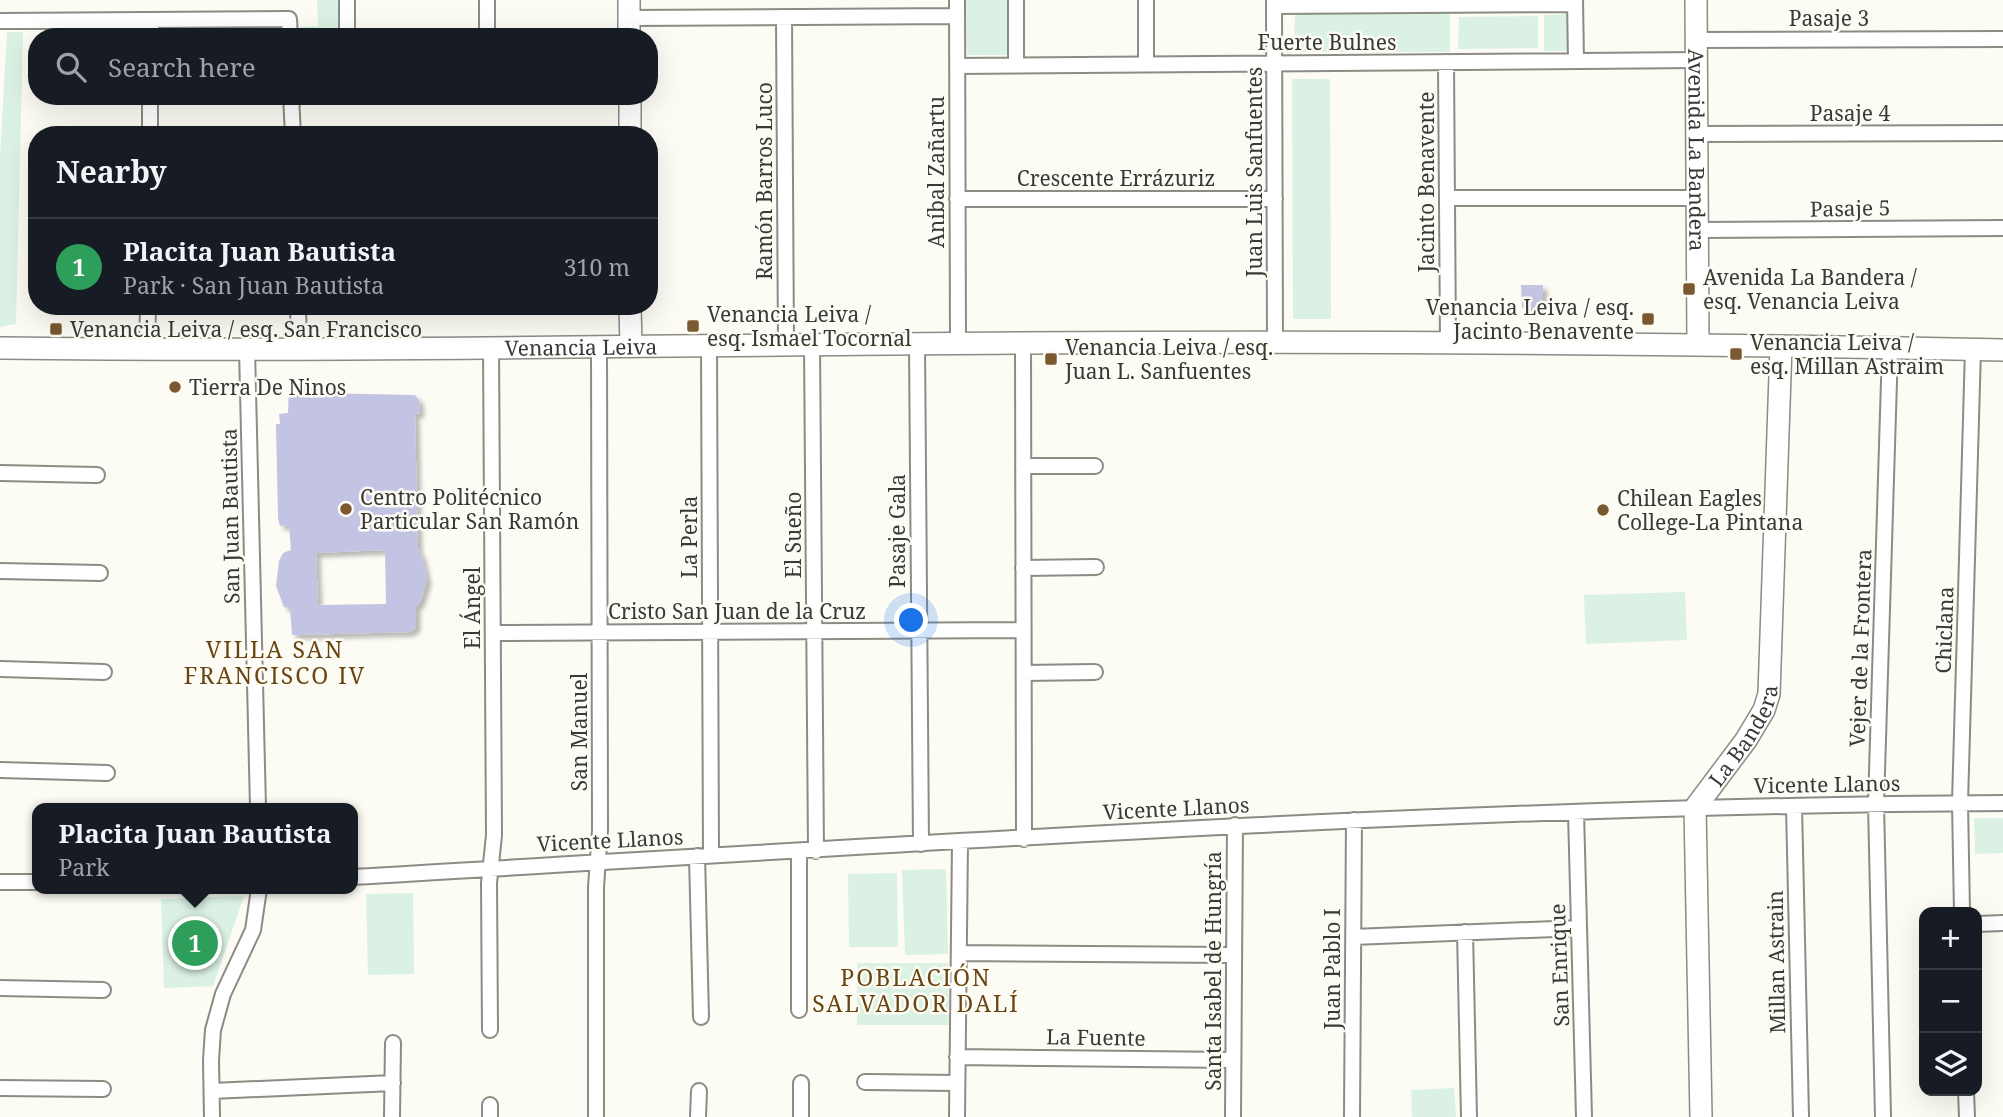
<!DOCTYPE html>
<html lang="en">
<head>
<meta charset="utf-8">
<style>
  body { margin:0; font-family:"Noto Serif",serif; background:#242831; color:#f1f3f6 }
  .controls { position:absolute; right:21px; bottom:21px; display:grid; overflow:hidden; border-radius:14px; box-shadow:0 7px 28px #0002 }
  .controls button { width:63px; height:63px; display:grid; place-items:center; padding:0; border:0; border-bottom:2px solid #363941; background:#171b24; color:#f1f3f6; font:35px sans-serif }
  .you { position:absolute; left:912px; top:621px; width:24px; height:24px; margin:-18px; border:5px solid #fff; border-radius:50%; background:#1a73e8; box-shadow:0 0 0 10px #1a73e833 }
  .badge { display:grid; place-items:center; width:46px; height:46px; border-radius:50%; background:#d93025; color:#fff; font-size:23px; font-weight:700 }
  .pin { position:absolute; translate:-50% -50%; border:4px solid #fff; box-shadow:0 2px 7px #0006 }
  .popup { position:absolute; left:32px; top:803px; width:326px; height:91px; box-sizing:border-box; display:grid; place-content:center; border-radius:14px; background:#171b24; filter:drop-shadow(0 2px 5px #0005); font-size:23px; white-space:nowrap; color:#9ea1a6 }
  .popup b { font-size:26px; color:#f1f3f6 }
  .popup::after { content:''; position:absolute; left:50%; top:100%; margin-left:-14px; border:14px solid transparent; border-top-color:#171b24 }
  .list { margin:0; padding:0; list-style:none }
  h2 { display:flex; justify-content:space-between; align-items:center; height:91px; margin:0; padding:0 28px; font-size:30px }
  h2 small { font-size:23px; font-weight:400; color:#9ea1a6 }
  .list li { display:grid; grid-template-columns:46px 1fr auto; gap:21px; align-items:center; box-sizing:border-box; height:98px; padding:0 28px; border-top:2px solid #363941 }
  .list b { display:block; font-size:26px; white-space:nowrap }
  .list p { margin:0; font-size:23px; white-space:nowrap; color:#9ea1a6 }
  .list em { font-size:23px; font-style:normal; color:#9ea1a6 }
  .icon { flex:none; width:38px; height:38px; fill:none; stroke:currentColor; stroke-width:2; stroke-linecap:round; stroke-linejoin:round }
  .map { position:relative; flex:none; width:2003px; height:1117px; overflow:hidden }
  .search { position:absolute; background:#171b24; box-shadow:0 7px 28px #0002; left:28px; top:28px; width:630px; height:77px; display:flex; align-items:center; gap:18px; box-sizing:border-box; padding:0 24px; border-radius:28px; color:#9ea1a6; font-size:26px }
  .panel { position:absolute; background:#171b24; box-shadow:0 7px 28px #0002; left:28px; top:126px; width:630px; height:189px; border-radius:28px }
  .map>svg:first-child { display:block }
  .green { fill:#daf1e3 }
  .building { fill:#c3c3e3; fill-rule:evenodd; filter:url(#shadow) }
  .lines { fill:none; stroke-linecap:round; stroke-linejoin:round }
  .street-casing { stroke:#8c8b84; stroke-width:18 }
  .secondary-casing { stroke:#8c8b84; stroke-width:24 }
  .street { stroke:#fff; stroke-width:14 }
  .secondary { stroke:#fff; stroke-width:21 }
  .poi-dot { fill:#7a5830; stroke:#fcfbf4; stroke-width:2.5 }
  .labels { text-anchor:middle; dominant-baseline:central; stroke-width:5; stroke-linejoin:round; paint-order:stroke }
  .street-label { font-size:21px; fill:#3a3937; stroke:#fcfbf4 }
  .poi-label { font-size:21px; fill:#3a3937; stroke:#fcfbf4; text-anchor:start }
  .neighbourhood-label { font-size:23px; letter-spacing:2px; fill:#694514; stroke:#fcfbf4 }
</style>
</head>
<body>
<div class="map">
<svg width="2003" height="1117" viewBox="0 0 2003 1117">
  <defs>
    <filter id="shadow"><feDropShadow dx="4.5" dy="4.5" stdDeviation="2" flood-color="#0004"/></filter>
  </defs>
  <rect width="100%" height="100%" fill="#fcfbf4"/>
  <path class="green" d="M317,0H341L342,37H300V27L318,26Z
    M966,0H1010V55H967Z
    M1295,12H1450V52H1294Z
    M1571,14V51H1544V15Z
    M1538,16V48L1458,49L1459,17Z
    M7,32H23L16,324L0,327V157Z
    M1292,79H1330L1331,319H1293Z
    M1685,592L1687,640L1586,644L1584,595Z
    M1974,818H2003V853L1975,854Z
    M946,869L948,954L905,955L902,870Z
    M897,873L898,947H849L848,874Z
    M413,893L414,974L368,975L366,894Z
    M244,896L213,986L164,988L161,899Z
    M857,963H948L949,1025H857Z
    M1454,1088L1456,1117H1412L1411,1090Z"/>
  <path class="building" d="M1521,285H1543V307L1522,308Z
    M295,383L313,387L314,393L415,395L419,400L420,413L415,414L418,549L422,557L427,580L421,600L416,607V627L410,632L292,635L290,608L284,607L276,586L279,561L283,553L291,550L289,525L280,526L278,518L276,424H280L279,414L288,413L289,386ZM385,550L386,604L318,605L316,553Z"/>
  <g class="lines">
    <defs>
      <path id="street" d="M347,0V37
        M487,0V37
        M957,0L958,344
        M1016,0V65
        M1146,0V64
        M1274,0L1275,343
        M1575,0L1576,61
        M1274,6L1575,4
        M784,17L786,345
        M629,18L957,16
        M0,21L289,19L290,37
        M151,37V20
        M1696,40L2003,39
        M1446,62L1448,344
        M957,66L1697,60
        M291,96L293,135
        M1697,134L2003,133
        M150,135V96
        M1447,198H1697
        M957,199H1275
        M1697,230L2003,228
        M298,306L299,348
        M1023,343L1024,839
        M812,344L816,851
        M917,344L921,844
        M709,345L711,855
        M147,349L148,306
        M247,349L258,808
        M1023,466H1095
        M0,473L97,475
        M1023,568L1096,567
        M0,571L100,573
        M493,633L1023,630
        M0,669L104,672
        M1024,673L1095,672
        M0,770L107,773
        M1794,806L1801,1117
        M1576,812L1584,1117
        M799,851V1010
        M697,856L701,1017
        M352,877C902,845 1452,806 2003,803
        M0,882H38
        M1962,912L1960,803L1973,349
        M1977,924L2003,923
        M1465,932L1469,1117
        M1353,937L1579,928
        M959,953L1234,955
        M0,988L103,990
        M490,1030L489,883L494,835L491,347
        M957,1057L1233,1060
        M865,1082L957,1083
        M801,1083V1117
        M0,1088L103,1089
        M212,1091L393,1083
        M1966,1091L1967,1117
        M212,1117L211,1060L213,1030L223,994L253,930L259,889
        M392,1117L393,1043
        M490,1117V1105
        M596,1117V887L600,830L599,346
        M698,1117L699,1091
        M957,1117L960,842
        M1233,1117L1235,825
        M1352,1117L1354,820
        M1883,1117L1876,804L1890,348"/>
      <g id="secondary">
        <path d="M629,0V37"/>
        <path id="s1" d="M1696,0L1698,344"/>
        <path d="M630,96V135"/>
        <path d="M630,306L631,346"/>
        <path id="s2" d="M0,348C339,352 678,345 1017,343C1345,341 1674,343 2003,350"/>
        <path id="s3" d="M1701,1117L1695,808L1746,740L1764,710L1769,694L1781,346"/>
      </g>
    </defs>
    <use href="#street" class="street-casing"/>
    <use href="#secondary" class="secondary-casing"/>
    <use href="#street" class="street"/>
    <use href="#secondary" class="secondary"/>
  </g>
  <g class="poi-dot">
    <rect x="1682" y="282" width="14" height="14" rx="3.5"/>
    <rect x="1641" y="312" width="14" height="14" rx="3.5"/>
    <rect x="686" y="319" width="14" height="14" rx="3.5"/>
    <rect x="49" y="322" width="14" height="14" rx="3.5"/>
    <rect x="1729" y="347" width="14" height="14" rx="3.5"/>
    <rect x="1044" y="352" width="14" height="14" rx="3.5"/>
    <circle cx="175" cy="387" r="7"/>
    <circle cx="346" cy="509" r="7"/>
    <circle cx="1603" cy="510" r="7"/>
  </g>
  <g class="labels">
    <g class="street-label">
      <text x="1829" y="18">Pasaje 3</text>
      <text x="1327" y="42">Fuerte Bulnes</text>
      <text x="1850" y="113">Pasaje 4</text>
      <text stroke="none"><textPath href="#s1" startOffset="150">Avenida La Bandera</textPath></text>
      <text transform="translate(936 172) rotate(-90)">Aníbal Zañartu</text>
      <text transform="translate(1254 172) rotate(-90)">Juan Luis Sanfuentes</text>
      <text x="1116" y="178">Crescente Errázuriz</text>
      <text transform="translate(764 181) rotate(-90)">Ramón Barros Luco</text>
      <text transform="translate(1426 182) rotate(-90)">Jacinto Benavente</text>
      <text transform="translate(1850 208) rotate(-1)">Pasaje 5</text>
      <text stroke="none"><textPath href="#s2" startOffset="581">Venancia Leiva</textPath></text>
      <text transform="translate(230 516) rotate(-91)">San Juan Bautista</text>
      <text transform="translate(897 531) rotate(-90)">Pasaje Gala</text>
      <text transform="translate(793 535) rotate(-90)">El Sueño</text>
      <text transform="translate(689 537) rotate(-90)">La Perla</text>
      <text transform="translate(472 608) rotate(-90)">El Ángel</text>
      <text x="737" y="611">Cristo San Juan de la Cruz</text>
      <text transform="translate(1944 630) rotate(-88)">Chiclana</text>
      <text transform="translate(1860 648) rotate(-88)">Vejer de la Frontera</text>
      <text transform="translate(579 732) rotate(-90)">San Manuel</text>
      <text stroke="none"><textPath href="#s3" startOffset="397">La Bandera</textPath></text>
      <text transform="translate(1827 784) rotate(-1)">Vicente Llanos</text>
      <text transform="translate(1176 808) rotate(-3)">Vicente Llanos</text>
      <text transform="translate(610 840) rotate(-3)">Vicente Llanos</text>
      <text transform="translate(1776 962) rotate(-91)">Millan Astrain</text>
      <text transform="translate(1559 965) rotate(-92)">San Enrique</text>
      <text transform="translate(1332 969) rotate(-90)">Juan Pablo I</text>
      <text transform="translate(1213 971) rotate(-90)">Santa Isabel de Hungría</text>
      <text transform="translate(1096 1037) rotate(1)">La Fuente</text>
    </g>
    <g class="poi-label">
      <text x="1703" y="277">Avenida La Bandera /<tspan x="1703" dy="24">esq. Venancia Leiva</tspan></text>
      <text x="1634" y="307" text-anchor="end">Venancia Leiva / esq.<tspan x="1634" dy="24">Jacinto Benavente</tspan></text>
      <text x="707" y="314">Venancia Leiva /<tspan x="707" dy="24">esq. Ismael Tocornal</tspan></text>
      <text x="70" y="329">Venancia Leiva / esq. San Francisco</text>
      <text x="1750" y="342">Venancia Leiva /<tspan x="1750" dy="24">esq. Millan Astraim</tspan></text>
      <text x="1065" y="347">Venancia Leiva / esq.<tspan x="1065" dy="24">Juan L. Sanfuentes</tspan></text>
      <text x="189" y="387">Tierra De Ninos</text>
      <text x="360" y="497">Centro Politécnico<tspan x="360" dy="24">Particular San Ramón</tspan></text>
      <text x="1617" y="498">Chilean Eagles<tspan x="1617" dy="24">College-La Pintana</tspan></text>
    </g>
    <g class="neighbourhood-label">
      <text x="275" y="649">VILLA SAN<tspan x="275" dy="26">FRANCISCO IV</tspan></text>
      <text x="916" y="977">POBLACIÓN<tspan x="916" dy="26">SALVADOR DALÍ</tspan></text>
    </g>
  </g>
</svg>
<div class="controls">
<button>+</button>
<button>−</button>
<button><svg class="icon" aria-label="layers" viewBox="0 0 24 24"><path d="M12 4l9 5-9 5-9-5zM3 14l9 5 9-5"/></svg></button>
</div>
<div class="you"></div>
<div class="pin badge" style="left:195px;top:943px;background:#2e9e5b">1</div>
<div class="popup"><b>Placita Juan Bautista</b>Park</div>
<div class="search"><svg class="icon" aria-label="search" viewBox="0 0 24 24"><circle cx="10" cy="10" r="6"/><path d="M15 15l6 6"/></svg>Search here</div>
<section class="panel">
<h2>Nearby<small></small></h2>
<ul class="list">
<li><span class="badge" style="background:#2e9e5b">1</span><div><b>Placita Juan Bautista</b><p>Park · San Juan Bautista</p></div><em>310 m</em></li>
</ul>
</section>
</div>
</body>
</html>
